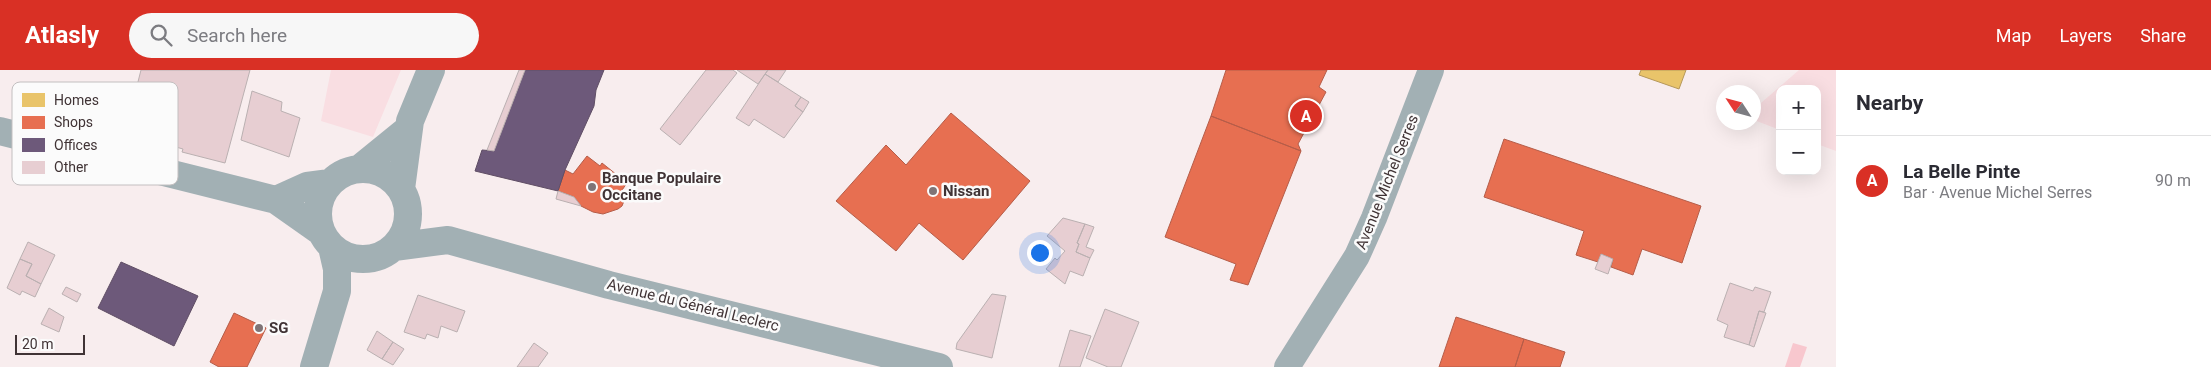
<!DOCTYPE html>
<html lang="en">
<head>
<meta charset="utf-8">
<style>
  body { margin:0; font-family:Roboto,sans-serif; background:#f7f7f7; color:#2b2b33 }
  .controls { position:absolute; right:15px; top:15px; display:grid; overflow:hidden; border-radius:10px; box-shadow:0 5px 20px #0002 }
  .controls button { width:45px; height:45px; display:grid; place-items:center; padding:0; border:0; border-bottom:1px solid #e1e1e2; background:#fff; color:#2b2b33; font:25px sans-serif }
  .compass { position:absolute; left:1716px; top:15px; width:45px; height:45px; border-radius:50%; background:#fff; box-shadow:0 5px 20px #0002; rotate:306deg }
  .scale { position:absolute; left:15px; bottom:12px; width:70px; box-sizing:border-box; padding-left:5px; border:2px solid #403335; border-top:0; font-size:14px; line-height:18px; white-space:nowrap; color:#403335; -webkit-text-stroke:4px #fbfbfb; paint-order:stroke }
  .you { position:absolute; left:1039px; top:182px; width:18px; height:18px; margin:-12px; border:4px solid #fff; border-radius:50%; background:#1a73e8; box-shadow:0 0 0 8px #1a73e833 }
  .badge { display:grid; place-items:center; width:32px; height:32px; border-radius:50%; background:#d93025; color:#fff; font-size:16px; font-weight:700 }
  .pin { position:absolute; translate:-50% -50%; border:2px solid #fff; box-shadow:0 1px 5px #0006 }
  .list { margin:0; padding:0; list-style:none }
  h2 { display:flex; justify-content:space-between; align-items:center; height:65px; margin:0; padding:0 20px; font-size:21px }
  h2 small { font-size:16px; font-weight:400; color:#7c7c81 }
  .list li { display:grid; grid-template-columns:32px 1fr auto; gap:15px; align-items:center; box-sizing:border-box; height:90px; padding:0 20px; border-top:1px solid #e1e1e2 }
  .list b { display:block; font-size:19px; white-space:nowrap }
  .list p { margin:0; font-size:16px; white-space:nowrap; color:#7c7c81 }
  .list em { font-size:16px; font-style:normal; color:#7c7c81 }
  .icon { flex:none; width:28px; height:28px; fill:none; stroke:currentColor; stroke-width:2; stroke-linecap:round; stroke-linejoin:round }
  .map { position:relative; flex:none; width:1836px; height:297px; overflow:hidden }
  header { display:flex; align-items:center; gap:30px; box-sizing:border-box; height:70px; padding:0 25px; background:#d93025; color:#fff }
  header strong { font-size:24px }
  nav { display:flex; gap:28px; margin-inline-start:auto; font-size:18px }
  .search { width:350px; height:45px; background:#f7f7f7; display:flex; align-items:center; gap:12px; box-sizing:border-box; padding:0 18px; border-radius:28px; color:#7c7c81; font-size:19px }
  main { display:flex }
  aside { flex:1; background:#fff }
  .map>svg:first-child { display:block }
  .green { fill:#f9dee2 }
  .water { fill:#f8c7ce }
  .homes { fill:#e9c46a; stroke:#b6985a }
  .shops { fill:#e76f51; stroke:#b55d49 }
  .offices { fill:#6d597a; stroke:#604e65 }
  .building { fill:#e7ced2; stroke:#bab0b1 }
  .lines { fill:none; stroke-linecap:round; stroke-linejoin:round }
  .minor { stroke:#a2b0b4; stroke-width:26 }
  .tertiary { stroke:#a2b0b4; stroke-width:28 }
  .poi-dot { fill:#807476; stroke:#fbfbfb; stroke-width:2 }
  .labels { text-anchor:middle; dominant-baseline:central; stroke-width:5; stroke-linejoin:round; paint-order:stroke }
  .poi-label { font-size:15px; font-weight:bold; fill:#403335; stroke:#fbfbfb; text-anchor:start }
  .street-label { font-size:15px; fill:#403335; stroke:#fbfbfb }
  .key { fill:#fbfbfb; stroke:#c3bfc0; stroke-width:1 }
  .key-label { font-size:14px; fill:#403335 }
</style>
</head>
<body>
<header>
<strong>Atlasly</strong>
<div class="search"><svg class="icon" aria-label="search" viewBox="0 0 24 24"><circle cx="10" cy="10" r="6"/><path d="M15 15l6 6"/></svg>Search here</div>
<nav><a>Map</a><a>Layers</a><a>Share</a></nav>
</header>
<main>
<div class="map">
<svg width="1836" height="297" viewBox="0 0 1836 297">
  <rect width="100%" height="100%" fill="#f8edee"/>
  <path class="green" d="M331,0H401L373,67L321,51Z
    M1799,0H1836V81L1817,74V19H1780V60L1754,50V39Z"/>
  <path class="water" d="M1793,273L1807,277L1800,297H1785Z"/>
  <path class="homes" d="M1641,0H1686L1679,19L1639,5Z"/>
  <path class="shops" d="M1226,0H1327L1319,17L1326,22L1298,74L1301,81L1211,46Z
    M951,43L1030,111L963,190L919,153L896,181L836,131L886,75L906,95Z
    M1211,46L1301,81L1248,215L1230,210L1236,194L1165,167Z
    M1504,69L1701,136L1682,193L1642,179L1633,205L1611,197L1613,189L1601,184L1598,192L1576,185L1584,161L1484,127Z
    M587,86L600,96L602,93L627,113L620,123L626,126L622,136L618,139L603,144L593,142L581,136L574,127L558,121L565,100L573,104Z
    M234,243L266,258L247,297H219L210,292Z
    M1456,247L1524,269L1515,297H1439Z
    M1524,269L1565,282L1560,297H1515Z"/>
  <path class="offices" d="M525,0H604L596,20L594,36L565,100L558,121L475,101L482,80L494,81Z
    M121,192L198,226L174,276L98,238Z"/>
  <path class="building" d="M141,0H250L225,93L182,82L183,79L169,75L168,79L124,67Z
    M519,0H525L494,81L487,80Z
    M706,0H733L737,3L680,75L660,59Z
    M737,0H768L758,14Z
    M768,0H786L778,12L765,4Z
    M765,4L801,27L795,36L803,42L784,68L754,49L749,56L736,48Z
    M252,21L282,32L281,41L300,48L289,87L241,70Z
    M801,27L809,32L803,42L795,36Z
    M558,121L574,127L581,136L556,129Z
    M1063,148L1085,154L1077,173L1079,174L1076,182L1090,188L1083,206L1070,201L1065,214L1046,199L1055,188L1057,190L1065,181L1047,166Z
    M1085,154L1094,157L1086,177L1094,180L1090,188L1076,182L1079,174L1077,173Z
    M28,172L55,185L41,214L26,206L32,194L20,189Z
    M1601,184L1613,189L1608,204L1595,199Z
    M20,189L32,194L26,206L41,214L35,227L22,221L20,225L7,218Z
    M1730,213L1753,221L1755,217L1771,222L1764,242L1759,241L1749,275L1724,267L1728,255L1717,250Z
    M66,217L81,224L77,232L62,224Z
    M992,224L1006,226L992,288L956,279L957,273Z
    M418,225L465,241L457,262L441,256L438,268L427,264L425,269L404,262Z
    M49,238L64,247L59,262L41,254Z
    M1105,239L1139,252L1121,297H1108L1086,288Z
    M1759,241L1766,243L1754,277L1749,275Z
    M1070,260L1091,266L1080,297H1059Z
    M377,261L393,272L382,289L367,280Z
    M393,272L404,279L393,295L382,289Z
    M534,273L548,283L538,297H517Z"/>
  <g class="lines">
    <path class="minor" d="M1287,297L1357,186L1374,148L1431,0"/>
    <path class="tertiary" d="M0,61L276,130L320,161
      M318 144a45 45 0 1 1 90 0a45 45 0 1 1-90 0Z
      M359,99L407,60
      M401,119L410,51L431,0
      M276,130L307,116L330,113
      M394,177L448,170L609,215L939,297
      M314,297L337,221V199L332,177"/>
  </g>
  <g class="poi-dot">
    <circle cx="592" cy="117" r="5"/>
    <circle cx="933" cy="121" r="5"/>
    <circle cx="259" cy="258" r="5"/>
  </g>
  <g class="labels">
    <g class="poi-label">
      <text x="602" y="108">Banque Populaire<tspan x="602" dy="17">Occitane</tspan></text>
      <text x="943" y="121">Nissan</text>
      <text x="269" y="258">SG</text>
    </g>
    <g class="street-label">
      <text transform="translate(1387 112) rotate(-68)">Avenue Michel Serres</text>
      <text transform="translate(693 235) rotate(14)">Avenue du Général Leclerc</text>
    </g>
  </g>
  <rect x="12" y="12" width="166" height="103" rx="8" class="key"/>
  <rect x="22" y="23" width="23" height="14" fill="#e9c46a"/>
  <rect x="22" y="46" width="23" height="13" fill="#e76f51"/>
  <rect x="22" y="68" width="23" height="14" fill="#6d597a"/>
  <rect x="22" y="91" width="23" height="13" fill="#e7ced2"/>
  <g class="key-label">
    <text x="54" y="35">Homes</text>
    <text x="54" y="57">Shops</text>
    <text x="54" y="80">Offices</text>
    <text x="54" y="102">Other</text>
  </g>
</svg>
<div class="controls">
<button>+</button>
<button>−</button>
</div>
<svg class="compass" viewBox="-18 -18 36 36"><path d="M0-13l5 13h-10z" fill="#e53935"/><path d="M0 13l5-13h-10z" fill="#7c7c81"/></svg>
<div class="scale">20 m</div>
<div class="you"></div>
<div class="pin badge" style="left:1306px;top:46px">A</div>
</div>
<aside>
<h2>Nearby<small></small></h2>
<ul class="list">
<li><span class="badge">A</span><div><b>La Belle Pinte</b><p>Bar · Avenue Michel Serres</p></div><em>90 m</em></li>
</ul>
</aside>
</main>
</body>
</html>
